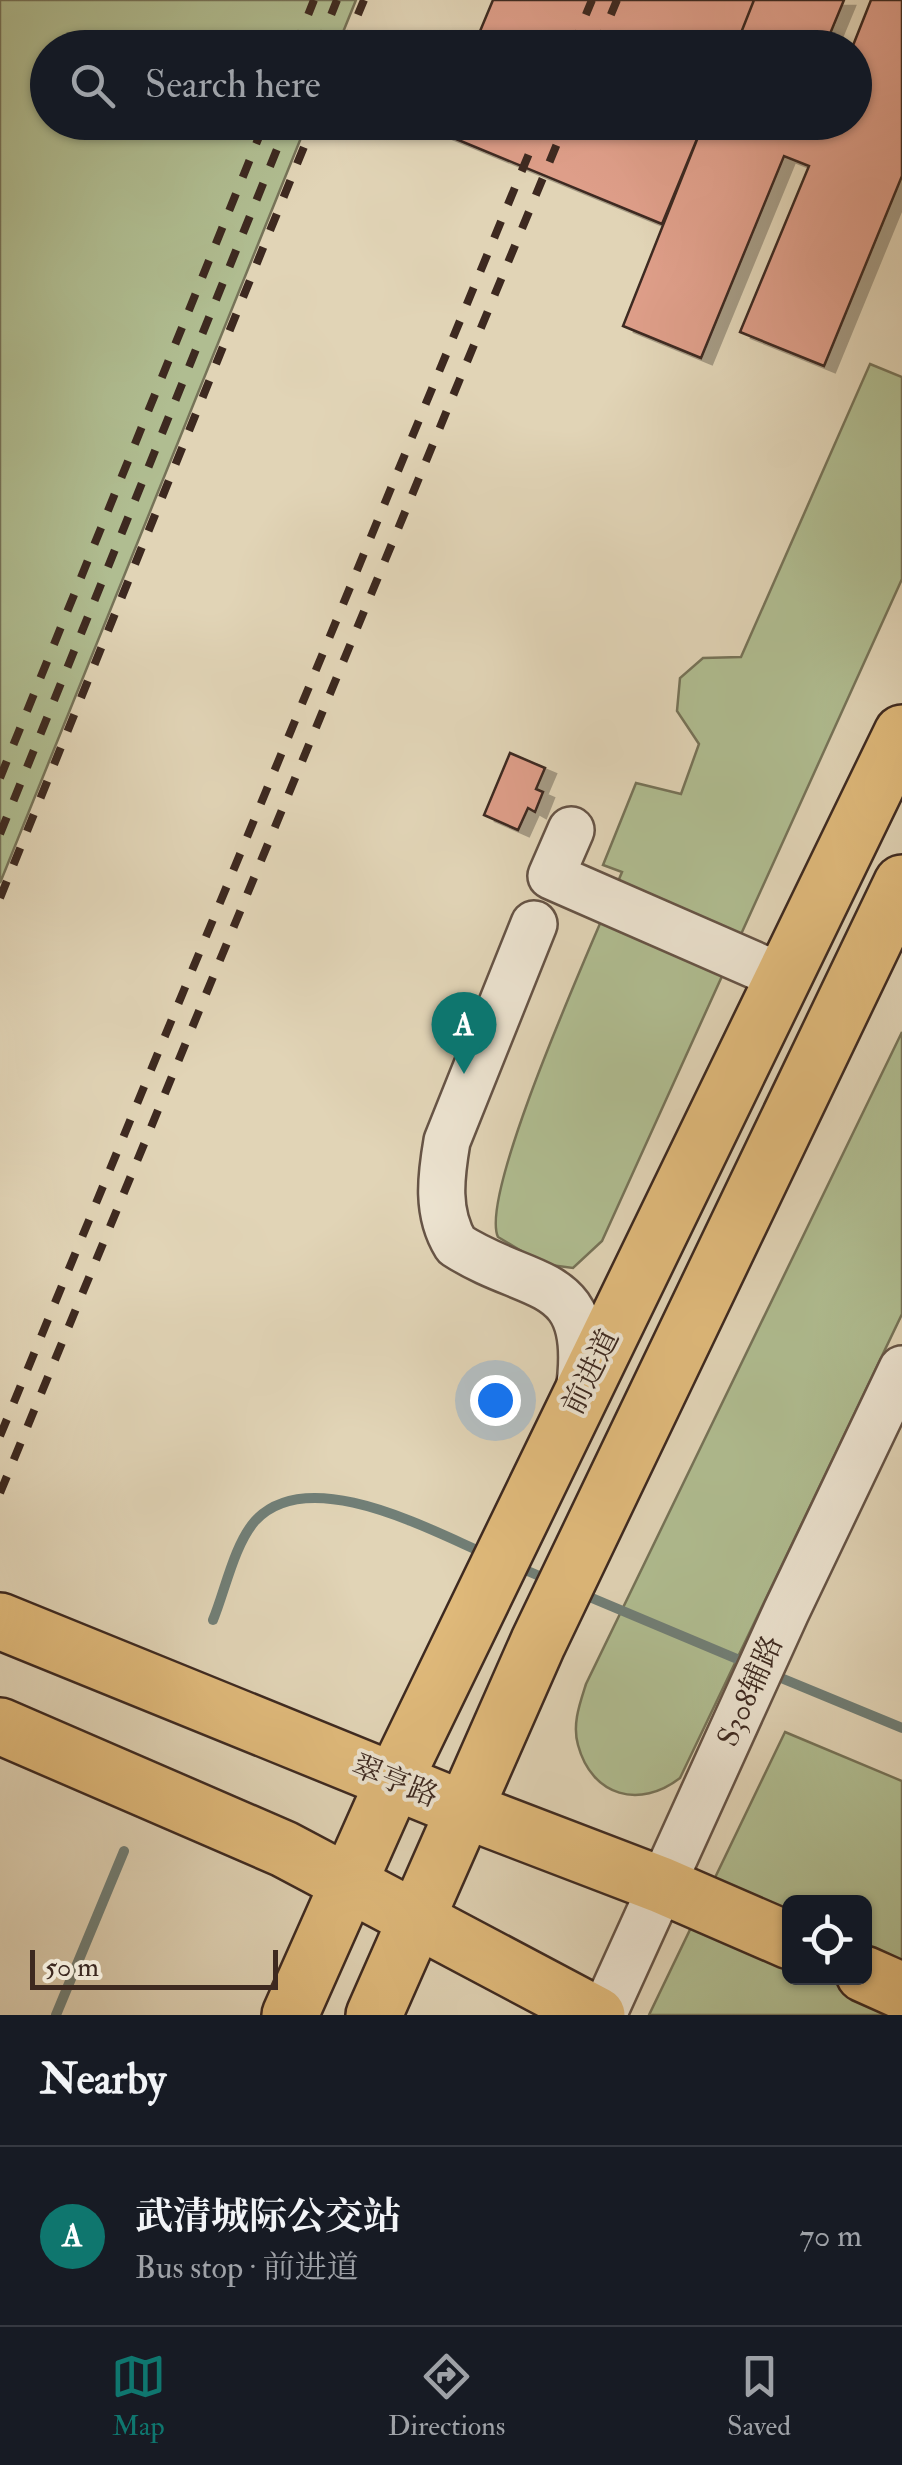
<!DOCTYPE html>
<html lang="en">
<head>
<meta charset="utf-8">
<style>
  body { margin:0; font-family:"IM FELL Double Pica","Noto Serif SC",serif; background:#20242c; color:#f1f3f6 }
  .controls { position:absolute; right:30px; bottom:30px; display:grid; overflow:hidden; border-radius:15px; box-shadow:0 2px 8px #0004 }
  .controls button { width:90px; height:90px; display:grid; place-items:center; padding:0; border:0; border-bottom:2px solid #363941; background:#171b24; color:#f1f3f6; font:50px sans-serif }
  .scale { position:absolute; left:30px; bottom:25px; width:248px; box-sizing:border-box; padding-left:10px; border:5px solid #3d2920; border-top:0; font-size:28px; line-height:35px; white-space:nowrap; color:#3d2920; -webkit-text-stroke:8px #ece3d0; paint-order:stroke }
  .you { position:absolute; left:495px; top:1400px; width:35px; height:35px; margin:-25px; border:8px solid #fff; border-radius:50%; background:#1a73e8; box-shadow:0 0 0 15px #1a73e833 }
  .badge { display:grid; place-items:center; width:65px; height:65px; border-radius:50%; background:#0f766e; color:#fff; font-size:32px; font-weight:700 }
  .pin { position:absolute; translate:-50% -82px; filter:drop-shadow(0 2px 5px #0008) }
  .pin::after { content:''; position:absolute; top:52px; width:35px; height:30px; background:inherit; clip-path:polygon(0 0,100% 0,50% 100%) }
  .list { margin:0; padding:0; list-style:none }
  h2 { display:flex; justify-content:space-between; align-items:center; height:130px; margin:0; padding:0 40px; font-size:42px }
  h2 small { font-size:32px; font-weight:400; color:#9ea1a6 }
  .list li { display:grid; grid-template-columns:65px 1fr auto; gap:30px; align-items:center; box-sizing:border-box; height:180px; padding:0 40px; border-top:2px solid #363941 }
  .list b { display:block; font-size:38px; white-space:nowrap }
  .list p { margin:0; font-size:32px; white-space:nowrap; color:#9ea1a6 }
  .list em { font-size:32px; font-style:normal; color:#9ea1a6 }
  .icon { flex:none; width:55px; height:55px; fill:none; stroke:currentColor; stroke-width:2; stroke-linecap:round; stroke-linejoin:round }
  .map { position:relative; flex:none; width:902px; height:2015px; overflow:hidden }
  .search { position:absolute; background:#171b24; box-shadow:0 2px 8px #0004; left:30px; right:30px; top:30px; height:110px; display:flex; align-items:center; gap:25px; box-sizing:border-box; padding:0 35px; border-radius:55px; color:#9ea1a6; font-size:38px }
  .sheet { height:310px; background:#171b24 }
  nav { display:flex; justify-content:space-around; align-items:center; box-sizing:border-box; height:140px; border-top:2px solid #363941; background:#171b24; font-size:28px; color:#9ea1a6 }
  nav a { display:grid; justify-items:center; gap:5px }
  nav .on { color:#0f766e }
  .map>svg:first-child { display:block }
  .green { fill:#b0bd91; stroke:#767358; stroke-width:2.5; fill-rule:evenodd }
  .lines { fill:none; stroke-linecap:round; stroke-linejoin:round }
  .stream { stroke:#717f77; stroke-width:10 }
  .building { fill:#de9e89; stroke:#3d2920; stroke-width:2.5; filter:url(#shadow) }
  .minor-casing { stroke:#665446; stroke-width:50 }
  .major-casing { stroke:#3d2920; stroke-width:60 }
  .highway-casing { stroke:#3d2920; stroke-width:60 }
  .minor { stroke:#ece3d0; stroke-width:45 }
  .major { stroke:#e0ba7b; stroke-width:55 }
  .highway { stroke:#e0ba7b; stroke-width:55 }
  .rail { stroke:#3d2920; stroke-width:8; stroke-dasharray:18 18; stroke-linecap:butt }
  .labels { text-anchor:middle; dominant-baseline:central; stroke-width:8; stroke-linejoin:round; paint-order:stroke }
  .street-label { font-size:30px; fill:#3d2920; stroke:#ece3d0 }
</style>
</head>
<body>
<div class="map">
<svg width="902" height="2015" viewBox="0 0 902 2015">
  <defs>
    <filter id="shadow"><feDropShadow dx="11" dy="6" stdDeviation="0" flood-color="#0004"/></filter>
  </defs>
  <rect width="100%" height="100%" fill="#e1d4b6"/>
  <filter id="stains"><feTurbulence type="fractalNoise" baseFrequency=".002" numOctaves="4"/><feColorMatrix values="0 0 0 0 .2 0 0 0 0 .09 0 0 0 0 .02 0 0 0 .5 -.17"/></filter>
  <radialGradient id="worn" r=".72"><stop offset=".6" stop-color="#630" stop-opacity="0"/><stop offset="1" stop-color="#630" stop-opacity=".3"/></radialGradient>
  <path class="green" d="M0,0H356L337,47L48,48V122L307,123L0,883Z
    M870,364L902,377V579L602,1241L573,1268L543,1264L498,1237C478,1193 598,931 622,872L603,865L636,783L681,794L699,744L677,711L680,678L703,658L741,657Z
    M902,1032V1314L680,1778C640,1809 592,1797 578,1745C572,1724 580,1703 586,1684Z
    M785,1732L902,1781V2015H649ZM790,1902H864V1978H790Z"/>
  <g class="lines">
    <path class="stream" d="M516,1566L551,1581
      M580,1593L749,1664
      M213,1620C225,1591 234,1545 255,1521C308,1463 430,1530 486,1554
      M769,1673L902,1728
      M56,2015L124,1851"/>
  </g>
  <path class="building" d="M493,0H754L735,48H473Z
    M754,0H844L827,41L843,48H735Z
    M871,0H902V176L824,366L740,332L809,166L784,156L701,358L623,326L704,122H854L852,48Z
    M442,122H704L662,224L439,132Z
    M510,753L545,768L536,789L543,792L535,812L528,808L518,830L484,815Z"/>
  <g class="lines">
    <defs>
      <path id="minor" d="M571,830L551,876L782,977
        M534,924L447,1141C441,1176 436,1213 456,1245C532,1294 596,1271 579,1392
        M603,2015L786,1612L902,1369"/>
      <path id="major" d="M0,1621L465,1810L661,1885L790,1941
        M0,1726L284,1849L597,2015
        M864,1974L902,1991"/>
      <path id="highway" d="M290,2015L394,1781L902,733
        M374,2015L538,1643L902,883"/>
    </defs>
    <use href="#minor" class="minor-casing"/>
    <use href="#major" class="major-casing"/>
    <use href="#highway" class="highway-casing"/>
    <use href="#minor" class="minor"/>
    <use href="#major" class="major"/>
    <use href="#highway" class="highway"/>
    <path class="rail" d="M295,48L314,0
      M318,48L337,0
      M344,48L364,0
      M572,48L592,0
      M597,48L617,0
      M0,778L265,122
      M0,834L288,122
      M0,898L314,122
      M0,1436L542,122
      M0,1493L566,122"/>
  </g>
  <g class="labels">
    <g class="street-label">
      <text transform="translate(591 1372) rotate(-64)">前进道</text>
      <text transform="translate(750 1691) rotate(-66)">S308辅路</text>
      <text transform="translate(395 1781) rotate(22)">翠亨路</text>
    </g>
  </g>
  <rect width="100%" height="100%" filter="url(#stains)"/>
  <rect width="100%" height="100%" fill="url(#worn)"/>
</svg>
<div class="controls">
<button><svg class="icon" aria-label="locate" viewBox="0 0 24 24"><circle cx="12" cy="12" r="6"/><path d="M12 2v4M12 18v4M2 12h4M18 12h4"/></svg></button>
</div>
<div class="scale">50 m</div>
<div class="you"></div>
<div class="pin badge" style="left:464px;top:1074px">A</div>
<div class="search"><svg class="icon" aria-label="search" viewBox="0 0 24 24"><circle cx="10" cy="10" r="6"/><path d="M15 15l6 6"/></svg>Search here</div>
</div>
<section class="sheet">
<h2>Nearby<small></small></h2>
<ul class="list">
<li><span class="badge">A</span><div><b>武清城际公交站</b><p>Bus stop · 前进道</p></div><em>70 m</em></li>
</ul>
</section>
<nav>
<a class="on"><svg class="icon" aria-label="map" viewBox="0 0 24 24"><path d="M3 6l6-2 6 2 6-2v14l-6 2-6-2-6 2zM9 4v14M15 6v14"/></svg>Map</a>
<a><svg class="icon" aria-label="directions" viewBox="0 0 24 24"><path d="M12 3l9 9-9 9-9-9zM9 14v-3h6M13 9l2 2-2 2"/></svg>Directions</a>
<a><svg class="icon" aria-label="saved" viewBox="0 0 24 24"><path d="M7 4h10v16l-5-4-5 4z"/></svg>Saved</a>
</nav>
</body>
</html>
